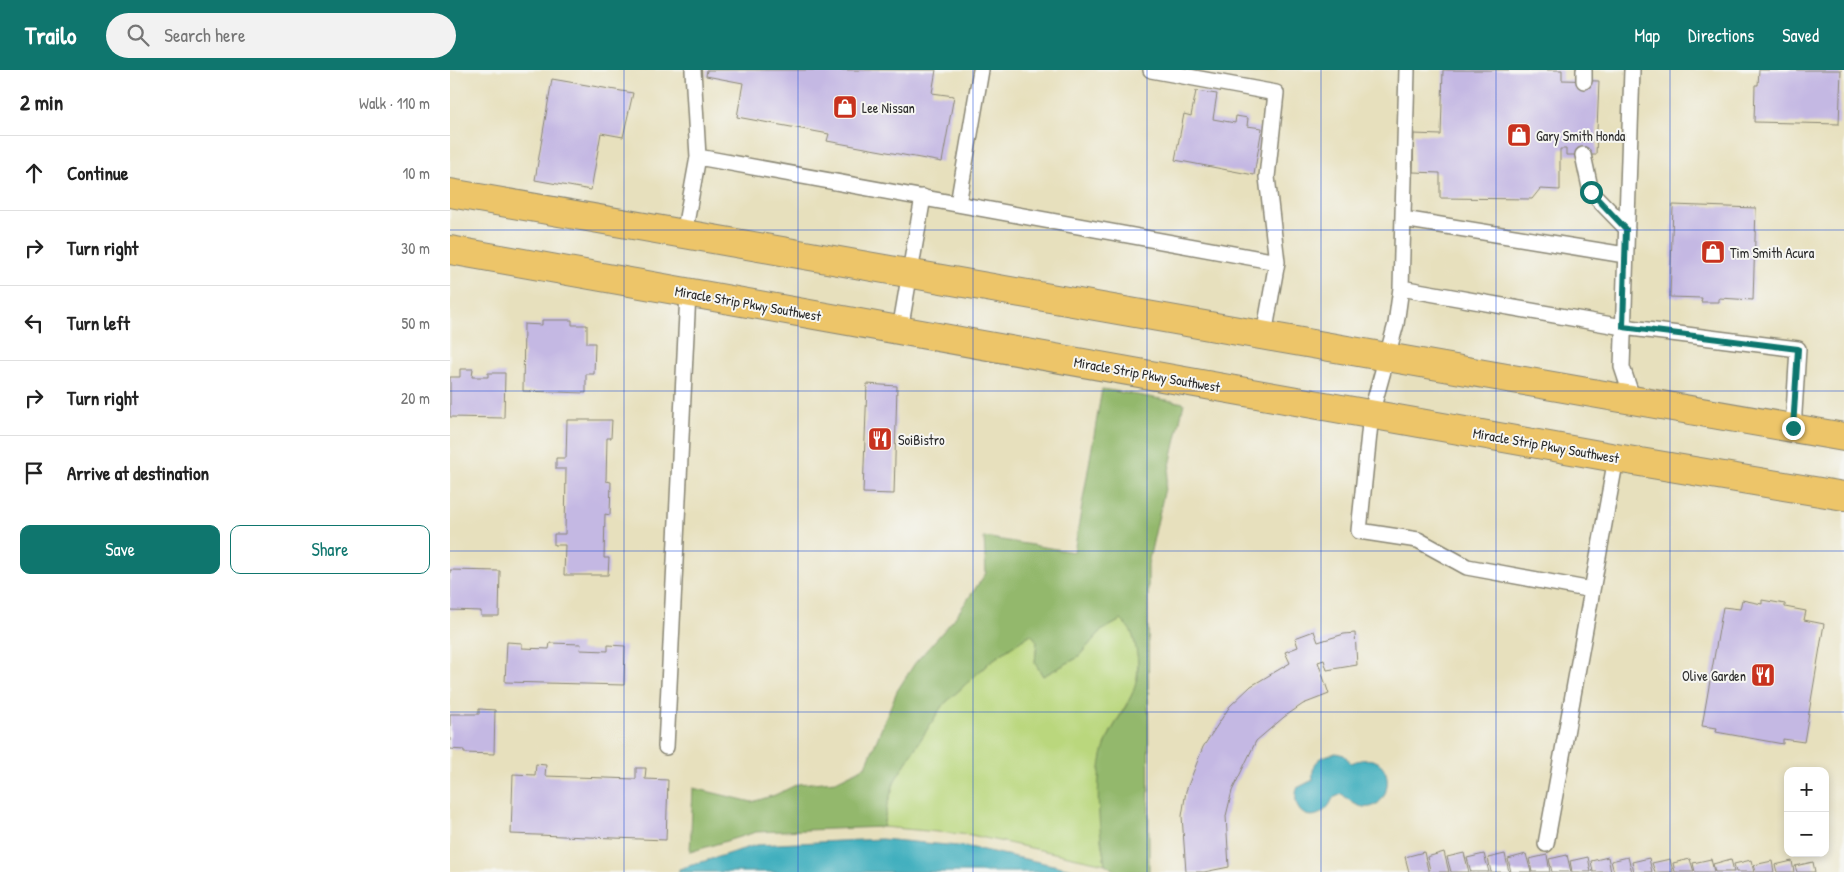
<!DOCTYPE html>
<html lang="en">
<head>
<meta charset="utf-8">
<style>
  body { margin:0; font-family:"Patrick Hand",sans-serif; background:#f2f2f2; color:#222 }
  .controls { position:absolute; right:15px; bottom:15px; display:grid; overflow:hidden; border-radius:10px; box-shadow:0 2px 8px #0003 }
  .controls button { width:45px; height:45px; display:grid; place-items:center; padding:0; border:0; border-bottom:1px solid #e0e0e0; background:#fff; color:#222; font:25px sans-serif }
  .stop { position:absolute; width:15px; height:15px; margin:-11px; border:4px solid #0f766e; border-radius:50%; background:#fff }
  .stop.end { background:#0f766e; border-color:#fff; box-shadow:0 1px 5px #0008 }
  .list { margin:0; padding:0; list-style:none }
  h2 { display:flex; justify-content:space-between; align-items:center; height:65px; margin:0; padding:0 20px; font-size:21px }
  h2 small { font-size:16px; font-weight:400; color:#767676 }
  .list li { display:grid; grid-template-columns:32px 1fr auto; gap:15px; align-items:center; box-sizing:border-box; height:75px; padding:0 20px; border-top:1px solid #e0e0e0 }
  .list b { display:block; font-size:19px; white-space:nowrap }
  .list em { font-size:16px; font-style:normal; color:#767676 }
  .actions { display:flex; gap:10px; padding:15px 20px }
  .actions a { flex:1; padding:11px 0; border:1px solid #0f766e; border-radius:10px; text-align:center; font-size:18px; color:#0f766e }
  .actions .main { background:#0f766e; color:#fff }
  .icon { flex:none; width:28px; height:28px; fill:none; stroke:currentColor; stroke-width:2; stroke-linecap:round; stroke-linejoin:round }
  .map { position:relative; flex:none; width:1394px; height:802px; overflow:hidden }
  header { display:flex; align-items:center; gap:30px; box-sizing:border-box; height:70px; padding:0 25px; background:#0f766e; color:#fff }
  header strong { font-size:24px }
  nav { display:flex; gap:28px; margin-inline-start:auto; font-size:18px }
  .search { width:350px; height:45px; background:#f2f2f2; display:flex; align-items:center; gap:12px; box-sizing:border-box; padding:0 18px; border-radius:28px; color:#767676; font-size:19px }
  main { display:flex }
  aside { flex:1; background:#fff }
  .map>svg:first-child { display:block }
  .green { fill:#bad77d; stroke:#728154 }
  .forest { fill:#93b86c; stroke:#5f724c }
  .water { fill:#41afbe; stroke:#366d74 }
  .building { fill:#c4b8e3 }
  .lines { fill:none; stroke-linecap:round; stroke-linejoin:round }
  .lane-casing { stroke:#898674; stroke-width:18 }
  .highway-casing { stroke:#898674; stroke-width:30 }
  .lane { stroke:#fff; stroke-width:15 }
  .highway { stroke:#edc569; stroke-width:28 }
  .route { stroke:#0f766e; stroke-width:6 }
  .grid { fill:none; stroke:#1d4ed8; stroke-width:1; stroke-opacity:0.55 }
  .labels { text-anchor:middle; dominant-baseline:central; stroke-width:4; stroke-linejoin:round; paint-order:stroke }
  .poi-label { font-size:14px; fill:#2b2b2b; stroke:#f6f6f2; text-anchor:start }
  .street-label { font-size:14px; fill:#2b2b2b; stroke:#f6f6f2 }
</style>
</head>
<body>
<header>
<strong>Trailo</strong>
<div class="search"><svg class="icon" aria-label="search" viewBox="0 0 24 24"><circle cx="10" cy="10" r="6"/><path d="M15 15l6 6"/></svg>Search here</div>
<nav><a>Map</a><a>Directions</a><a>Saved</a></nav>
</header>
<main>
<aside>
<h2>2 min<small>Walk · 110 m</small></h2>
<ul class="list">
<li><svg class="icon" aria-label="ahead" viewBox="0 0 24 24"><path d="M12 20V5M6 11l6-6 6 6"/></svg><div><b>Continue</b></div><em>10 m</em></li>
<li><svg class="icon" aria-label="right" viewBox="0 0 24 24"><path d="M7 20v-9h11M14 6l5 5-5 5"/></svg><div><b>Turn right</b></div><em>30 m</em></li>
<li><svg class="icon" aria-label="left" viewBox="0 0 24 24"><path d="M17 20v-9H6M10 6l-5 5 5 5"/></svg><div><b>Turn left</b></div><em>50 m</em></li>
<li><svg class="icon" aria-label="right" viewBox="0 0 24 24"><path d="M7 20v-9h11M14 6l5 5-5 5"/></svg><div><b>Turn right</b></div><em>20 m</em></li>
<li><svg class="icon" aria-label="arrive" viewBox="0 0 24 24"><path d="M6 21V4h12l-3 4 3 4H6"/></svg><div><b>Arrive at destination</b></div></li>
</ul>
<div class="actions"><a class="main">Save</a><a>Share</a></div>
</aside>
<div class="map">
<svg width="1394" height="802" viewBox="0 0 1394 802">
  <rect width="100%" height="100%" fill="#f6f6f2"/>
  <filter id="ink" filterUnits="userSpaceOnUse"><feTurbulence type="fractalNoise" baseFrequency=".02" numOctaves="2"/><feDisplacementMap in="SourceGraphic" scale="10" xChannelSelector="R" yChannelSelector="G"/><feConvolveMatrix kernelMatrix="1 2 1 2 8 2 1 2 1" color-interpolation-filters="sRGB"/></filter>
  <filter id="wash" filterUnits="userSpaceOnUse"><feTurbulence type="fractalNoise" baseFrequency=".0096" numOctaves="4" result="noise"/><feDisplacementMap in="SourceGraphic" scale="20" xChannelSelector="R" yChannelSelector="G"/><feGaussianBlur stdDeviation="1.12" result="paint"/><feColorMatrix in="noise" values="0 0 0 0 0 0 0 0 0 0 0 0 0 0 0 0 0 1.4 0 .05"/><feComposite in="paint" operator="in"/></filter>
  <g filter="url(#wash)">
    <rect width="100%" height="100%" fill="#e7e0bd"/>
    <path class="green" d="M671,550L682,561L688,585L687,616L660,663L651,770L655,794L521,765L433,757L437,736L445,710L492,636L541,591L581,564L587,571L585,593L593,606L627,588L651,561Z"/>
    <path class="forest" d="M652,319L734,333L698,494L699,802H668L655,794C649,759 645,721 652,686C661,645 697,627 686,579C683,564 682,560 671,550L651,561L627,588L593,606L585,593L587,571L581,564L541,591L492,636L445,710L437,736L433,757L306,762L240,782L243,718L302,732L325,725L348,714L386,711L416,696L447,621L465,593L504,549L536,503L534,467L624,482Z"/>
    <path class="water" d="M886,683L894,685L901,693C959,669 941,773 892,724L883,728C872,756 839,750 847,718L863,710C861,692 870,686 886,683Z
      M431,769L519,777L636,802H229V799L306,775Z"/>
    <g id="blocks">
      <path class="building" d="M257,0H486L482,23L504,26L492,92L377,71L379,64L287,47L293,13L256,6Z
        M993,0H1112V10L1149,11L1146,85H1116V79H1110V120L1090,119L1082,129L990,128V103L963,102L964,64L991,65Z
        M1309,0H1391L1389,54L1304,52L1305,15H1308Z
        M102,9L183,23L173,67L151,63L141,120L85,110Z
        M746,21L767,24L763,49L785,53L786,46L798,48L797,56L812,58L804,105L725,90L734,44L741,46Z
        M1223,135L1306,138L1303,230L1269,228V232H1251L1252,228L1220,227Z
        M92,250H122V255H137V273H145L144,304H136V323L73,321L74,254L92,255Z
        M10,299H23L22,307H38V303H55L54,348L0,347V307H10Z
        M417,314L447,316L444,424L413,423Z
        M117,350H162L161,368H157L156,411L161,412L160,445L155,444L154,488H159L158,505H114L115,475H104V464H115L116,399H106V388H116Z
        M0,500L50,501L49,546H31V541L0,540Z
        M1292,530L1312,534V530L1335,534V537L1356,541L1354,550L1374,554L1354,672L1333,669V674L1266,662L1267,658L1252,656L1273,537L1290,539Z
        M864,561L868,572L894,564L905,563L907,595L877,600L874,590L868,592L879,624L853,634L834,647L806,671L782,721L776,746L779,797L754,802H736L732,746L736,721L753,677L780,636L801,616L840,593L835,582L848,577L845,568Z
        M57,572L72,573V578L99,579L100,573L131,574L130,580L158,581V575L175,576L174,615L55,612Z
        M29,639L45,640L44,684L14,683V680L0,679V644H29Z
        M86,694L96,695L95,706L186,709V698H196L195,709L218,710L216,770L61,764L63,704L85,705Z
        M974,782L978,800H980L977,787L994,782L999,802H959L955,787Z
        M1014,783L1019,802H1001L997,787Z
        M1034,784L1039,802H1021L1017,788Z
        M1055,784L1059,802H1041L1038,788Z
        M1076,784L1081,802H1061L1058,789Z
        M1097,785L1100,802H1082L1079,789Z
        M1117,785L1121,802H1102L1099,789Z
        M1138,787L1141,802H1122L1120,791Z
        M1158,787L1161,802H1143L1141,791Z
        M1178,787L1182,802H1164L1161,791Z
        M1199,788L1202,802H1184L1182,792Z
        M1220,789L1223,802H1205L1202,793Z
        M1240,789L1244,802H1225L1223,793Z
        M1261,789L1264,802H1245L1243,793Z
        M1281,789L1284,802H1265L1263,794Z
        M1301,790L1304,802H1286L1284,794Z
        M1322,791L1324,802H1306L1304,795Z
        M1342,791L1344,802H1327L1325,795Z
        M1363,792L1365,802H1347L1345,796Z"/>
    </g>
  </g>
  <g filter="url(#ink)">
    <use href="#blocks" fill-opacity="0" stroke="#898674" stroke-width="1"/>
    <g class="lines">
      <defs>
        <path id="lane" d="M243,0L248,87
          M701,0L826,23L817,107L827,192
          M957,0L951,218L946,254L921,344L909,461L968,470L1017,497L1142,520
          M1182,0L1172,297L1183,330
          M1134,11V0
          M1133,85L1141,122L1177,159
          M508,134L531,0
          M953,149L1175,185
          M234,164L248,87L827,192L814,265
          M951,218L1173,257L1348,279L1343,358
          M450,260L473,127
          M216,677L238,223
          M1096,774L1166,388"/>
        <path id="highway" d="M0,123L1394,367
          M0,180L1166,388L1394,426"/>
      </defs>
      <use href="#lane" class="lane-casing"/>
      <use href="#highway" class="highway-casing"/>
      <use href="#lane" class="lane"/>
      <use href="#highway" class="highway"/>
    </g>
  </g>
  <g class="lines" filter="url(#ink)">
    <path class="route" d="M1141,122L1176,159L1173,257L1348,279L1343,358"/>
  </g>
  <path class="grid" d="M174,0V802M348,0V802M523,0V802M697,0V802M871,0V802M1046,0V802M1220,0V802M0,160H1394M0,321H1394M0,481H1394M0,642H1394"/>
  <defs>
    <symbol id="shop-square" viewBox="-11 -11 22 22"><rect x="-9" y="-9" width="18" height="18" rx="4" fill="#c8321e" stroke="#f6f6f2"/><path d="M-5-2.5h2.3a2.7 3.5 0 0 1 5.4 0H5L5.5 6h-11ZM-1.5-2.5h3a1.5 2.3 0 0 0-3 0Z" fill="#fff"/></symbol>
    <symbol id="restaurant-square" viewBox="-11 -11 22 22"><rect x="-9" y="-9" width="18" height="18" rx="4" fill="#c8321e" stroke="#f6f6f2"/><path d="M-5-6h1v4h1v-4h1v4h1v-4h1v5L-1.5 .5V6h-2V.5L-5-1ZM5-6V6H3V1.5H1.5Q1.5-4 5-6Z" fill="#fff"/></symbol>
  </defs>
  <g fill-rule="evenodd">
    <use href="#shop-square" x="381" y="23" width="28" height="28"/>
    <use href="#shop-square" x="1055" y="51" width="28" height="28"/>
    <use href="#shop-square" x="1249" y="168" width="28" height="28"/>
    <use href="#restaurant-square" x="416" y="355" width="28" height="28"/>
    <use href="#restaurant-square" x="1299" y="591" width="28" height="28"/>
  </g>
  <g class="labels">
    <g class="poi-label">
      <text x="412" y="37">Lee Nissan</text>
      <text x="1086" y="65">Gary Smith Honda</text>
      <text x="1280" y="182">Tim Smith Acura</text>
      <text x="448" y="369">SoiBistro</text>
      <text x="1296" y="605" text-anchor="end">Olive Garden</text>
    </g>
    <g class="street-label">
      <text transform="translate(298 233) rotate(10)">Miracle Strip Pkwy Southwest</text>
      <text transform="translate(697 304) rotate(10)">Miracle Strip Pkwy Southwest</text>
      <text transform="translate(1096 375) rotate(10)">Miracle Strip Pkwy Southwest</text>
    </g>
  </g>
</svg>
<div class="controls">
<button>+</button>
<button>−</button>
</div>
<div class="stop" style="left:1141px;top:122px"></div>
<div class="stop end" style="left:1343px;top:358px"></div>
</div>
</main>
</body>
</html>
